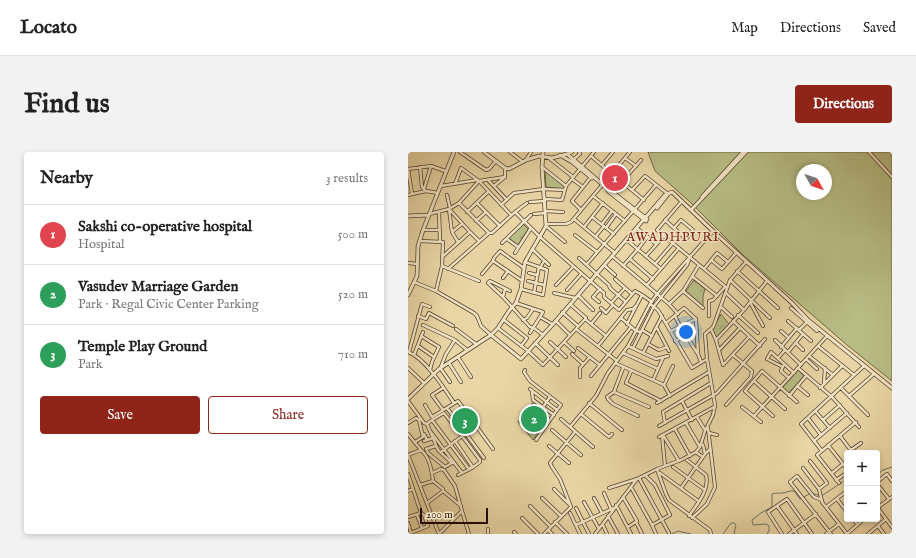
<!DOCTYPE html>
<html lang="en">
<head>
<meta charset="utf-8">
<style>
  body { margin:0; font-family:"IM FELL English",serif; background:#f2f2f2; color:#222 }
  .controls { position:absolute; right:12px; bottom:12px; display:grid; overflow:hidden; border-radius:4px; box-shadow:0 2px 6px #0003 }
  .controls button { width:36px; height:36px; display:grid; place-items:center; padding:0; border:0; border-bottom:1px solid #e0e0e0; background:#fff; color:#222; font:20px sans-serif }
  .compass { position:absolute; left:388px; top:12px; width:36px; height:36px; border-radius:50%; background:#fff; box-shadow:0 2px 6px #0003; rotate:130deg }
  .scale { position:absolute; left:12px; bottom:10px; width:68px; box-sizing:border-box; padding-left:4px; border:2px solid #261104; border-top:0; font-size:11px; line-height:14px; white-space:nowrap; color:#261104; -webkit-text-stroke:3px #f1e4c4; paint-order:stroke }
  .you { position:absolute; left:278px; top:180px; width:14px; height:14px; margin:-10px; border:3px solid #fff; border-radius:50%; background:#1a73e8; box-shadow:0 0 0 6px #1a73e833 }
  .badge { display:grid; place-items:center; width:26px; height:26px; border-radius:50%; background:#8f2418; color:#fff; font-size:13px; font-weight:700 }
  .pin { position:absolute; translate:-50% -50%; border:2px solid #fff; box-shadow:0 1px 4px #0006 }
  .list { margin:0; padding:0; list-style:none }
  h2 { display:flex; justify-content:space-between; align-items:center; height:52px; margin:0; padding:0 16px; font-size:17px }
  h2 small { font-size:13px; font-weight:400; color:#767676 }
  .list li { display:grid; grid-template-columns:26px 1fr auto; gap:12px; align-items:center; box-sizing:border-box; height:60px; padding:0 16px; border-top:1px solid #e0e0e0 }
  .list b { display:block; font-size:15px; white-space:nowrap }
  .list p { margin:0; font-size:13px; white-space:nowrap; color:#767676 }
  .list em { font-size:13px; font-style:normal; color:#767676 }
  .actions { display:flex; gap:8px; padding:12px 16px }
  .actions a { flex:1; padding:9px 0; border:1px solid #8f2418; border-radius:4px; text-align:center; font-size:14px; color:#8f2418 }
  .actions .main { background:#8f2418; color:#fff }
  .map { position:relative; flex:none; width:484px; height:382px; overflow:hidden; border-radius:4px }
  header { display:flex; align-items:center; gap:24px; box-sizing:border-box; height:56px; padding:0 20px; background:#fff; border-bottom:1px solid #e0e0e0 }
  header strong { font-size:19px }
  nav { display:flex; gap:22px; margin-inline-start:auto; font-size:14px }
  .intro { display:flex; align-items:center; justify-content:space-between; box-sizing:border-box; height:96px; padding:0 24px }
  h1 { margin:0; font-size:28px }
  .button { padding:10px 18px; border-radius:4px; background:#8f2418; color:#fff; font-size:14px; font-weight:700 }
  main { display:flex; gap:24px; padding:0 24px }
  aside { flex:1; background:#fff; border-radius:4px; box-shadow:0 2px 6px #0003 }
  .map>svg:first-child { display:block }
  .grass { fill:#b8bd85; stroke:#6f6744; fill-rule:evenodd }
  .park { fill:url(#park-crowns); stroke:#6f6744 }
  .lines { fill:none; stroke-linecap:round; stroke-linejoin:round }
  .stream { stroke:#6a7665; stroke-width:1 }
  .minor-casing { stroke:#57422c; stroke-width:4 }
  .tertiary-casing { stroke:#57422c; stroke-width:4.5 }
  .minor { stroke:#f1e4c4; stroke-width:2.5 }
  .tertiary { stroke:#f1e4c4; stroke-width:3 }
  .labels { text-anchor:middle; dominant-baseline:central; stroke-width:3; stroke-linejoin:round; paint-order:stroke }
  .neighbourhood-label { font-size:13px; letter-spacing:1px; fill:#7a1f14; stroke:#f1e4c4 }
</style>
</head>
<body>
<header>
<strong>Locato</strong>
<nav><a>Map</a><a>Directions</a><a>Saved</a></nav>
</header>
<div class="intro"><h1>Find us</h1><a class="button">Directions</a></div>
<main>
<aside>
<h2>Nearby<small>3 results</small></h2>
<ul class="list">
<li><span class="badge" style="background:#e0444e">1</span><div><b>Sakshi co-operative hospital</b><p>Hospital</p></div><em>500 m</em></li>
<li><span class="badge" style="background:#2e9e5b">2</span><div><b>Vasudev Marriage Garden</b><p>Park · Regal Civic Center Parking</p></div><em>520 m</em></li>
<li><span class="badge" style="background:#2e9e5b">3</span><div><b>Temple Play Ground</b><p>Park</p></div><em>710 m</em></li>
</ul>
<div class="actions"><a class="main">Save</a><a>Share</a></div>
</aside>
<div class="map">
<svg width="484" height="382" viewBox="0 0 484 382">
  <defs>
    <pattern id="park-crowns" width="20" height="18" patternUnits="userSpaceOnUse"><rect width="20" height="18" fill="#b8bd85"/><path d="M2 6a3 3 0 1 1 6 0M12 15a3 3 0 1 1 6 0" fill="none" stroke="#9ea171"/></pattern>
  </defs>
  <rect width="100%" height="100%" fill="#e9d5a5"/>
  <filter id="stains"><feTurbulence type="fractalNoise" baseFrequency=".005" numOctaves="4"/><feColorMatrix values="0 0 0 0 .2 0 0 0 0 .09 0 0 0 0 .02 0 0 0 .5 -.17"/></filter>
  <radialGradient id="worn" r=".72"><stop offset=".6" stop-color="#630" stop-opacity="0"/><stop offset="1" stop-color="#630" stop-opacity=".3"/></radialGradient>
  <path class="grass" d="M240,0H484V229L439,193L335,103L282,50L247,19ZM394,18H418V42H394Z"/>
  <path class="park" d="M137,18L157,34L156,37L138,35Z
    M115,72L120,77L110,93L101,86Z
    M286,128L297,137L295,144V154L278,139Z
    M313,162L321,172L308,186L304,179Z
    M390,218L396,224L380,242L374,236Z
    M124,251L141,265L125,288L110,270L121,258Z"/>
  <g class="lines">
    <path class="stream" d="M469,323L475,318L484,315
      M264,382L270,379L283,382
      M315,382L323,371H326L328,373L326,382H327
      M359,382L361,379V374L358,372L345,373L344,368L353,361L364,355V342C369,340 370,342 374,341C379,341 381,338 386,339L392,347L403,341L410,343H415L439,327"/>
    <defs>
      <path id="minor" d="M52,0L78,18L81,17L88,9
        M102,0L115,10
        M461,0L484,25
        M159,2L164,0
        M183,4L204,22
        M141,6L165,25
        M217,6L228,14
        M118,8L123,0
        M165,8L172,2L171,0
        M194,13L205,0
        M12,15L14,35L16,37
        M134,15L158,34
        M0,17L23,14L37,19
        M0,17L4,42
        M164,27L175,35
        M80,28L98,47
        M214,30L236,48
        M47,32L53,16L71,29L103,63
        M33,34L69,28
        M86,34L97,25
        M224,38L237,24L260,42
        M17,39L16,37L23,14
        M204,41L233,8
        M0,43L18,39L30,41
        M39,43L42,56
        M185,44L217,69
        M137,47L154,48L158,34L186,0
        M274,49L249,78L319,136
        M122,50L137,49
        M51,51L81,81
        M69,51L92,74
        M93,53L106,41L136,37L157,38
        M41,57L44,80L50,90
        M173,58L164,49L183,25
        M138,59L155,60
        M31,60L32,89
        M59,60L80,40
        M107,60L119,51
        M21,62L41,57L51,51L71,29L97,25V16
        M126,62L137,61
        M184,65L206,82
        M166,67L207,101
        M257,68L278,87L285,78L273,68L266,76
        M68,69L78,60
        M138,72H158L163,70L222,0
        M194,72L204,59
        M138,74L157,90
        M176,75L195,51
        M198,76L208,62
        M230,77L248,92
        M15,78H32
        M44,80L54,72
        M62,80L71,89
        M167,83L189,100
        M188,84L196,74
        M99,87L110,95
        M12,89L35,90L34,114L28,139
        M220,89L253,117
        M94,91L123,63
        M124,97L141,113
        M107,101L123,76
        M204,104L261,152L270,162
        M238,104L256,84
        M34,105L62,80L41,57
        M171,106L201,133L202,136L218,150
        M222,107L245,127
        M303,108L314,117L328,101
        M85,109L86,106L92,99L116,116
        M0,111L9,112
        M179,112L248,33
        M247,112L265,91
        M34,114L71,129
        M197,114L207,123
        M215,114L230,97L239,85
        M132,116L136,109
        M40,117L81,81H84L107,60L132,85L196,141V145L211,158L227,139L234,143L244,150
        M296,117L309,101L320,110
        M329,119L370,156
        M121,121L129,123
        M74,122L85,109L113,128
        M285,125L309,144
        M95,126L100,119
        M207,127L224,142
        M322,128L362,166
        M120,129L136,133
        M6,130L28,139L66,161L69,164L73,174L83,183
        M148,133L165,115
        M239,133L271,96
        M113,137L135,143L139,118L117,110
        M159,138L173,122
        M102,139L82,129L80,131L95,145L122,175L126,176L135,183
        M275,139L295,156
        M126,141L131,115
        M146,141L167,146
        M318,141L336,158
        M171,144L185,158
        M95,145L97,137
        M191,150L185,145L192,137
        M342,150L355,174
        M108,151L135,160L122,181
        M203,151L217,136
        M242,152L250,158L284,216L299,207
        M261,152L275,139L291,113
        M313,155L324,165
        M193,156L198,161L205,153
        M383,156L409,179
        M154,160L170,174
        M330,163L350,181
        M10,164L18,167L21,161L45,174
        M267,164L272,174
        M301,164V149L305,148L317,135
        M132,165L144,172
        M213,166L228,179L233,180
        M177,167L198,184
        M96,168L119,186L113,194
        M115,168L119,166L125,157
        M148,169L162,183
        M325,169L352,194
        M380,169L403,189
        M258,171L276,156L288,167L290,202L293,210
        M183,172L192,161
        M219,172L234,143
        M15,173L47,188L59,198
        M90,176L120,199L135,213L178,166L162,152
        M249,176L261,199
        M48,177L68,192
        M168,177L209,209
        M303,177L308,188L315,213L341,185
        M234,178L244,184
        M391,178L399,170
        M263,179L288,167
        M373,179L381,186
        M278,183L289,201
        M13,184L31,195L24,210L22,218
        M308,188L336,158L359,129
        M367,188L393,213
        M267,189L289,178
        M142,190L158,205
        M156,190L166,199
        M127,191L150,213
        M388,191L395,198
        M240,192L251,198L259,195
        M10,194L26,205
        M190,194L219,158L225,157L228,154
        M220,194L248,207L260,204
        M410,194L446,223
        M373,195L389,176
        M170,196L192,213
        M225,196L246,154L279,113L281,108
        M311,198L332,176
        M0,200C17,206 36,236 46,251
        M1,200L14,152L22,155
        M380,200L395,182
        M215,201L250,217
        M235,201L254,164
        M164,202L175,212
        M6,203L15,180
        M401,204L425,223
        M50,205L63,225
        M370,206L377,198
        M398,207L409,217
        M41,211L53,230
        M207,211L256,233
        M375,214L373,219L381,226
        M375,215L359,207L363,200L386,221
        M0,216L16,231
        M215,216L206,240L241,255
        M390,216L424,245L451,275
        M32,217L38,202L47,188
        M33,217L42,230
        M117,218L116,220L122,229L153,253L149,258L122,237
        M223,219L218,231L253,249
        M183,224L223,175
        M172,225V216L181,206
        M245,228L255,206
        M346,229L377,257
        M416,232L417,216
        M389,234L400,243
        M412,236L434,214
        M433,236L460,263
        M124,239L125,248L146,263
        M206,240L199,245L200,247L205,252L230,264
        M262,244L256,233L265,214
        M381,244L398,224
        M441,244L466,222
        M0,249L16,271L19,272L24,268L61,317
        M274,249L284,268
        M181,251L214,278
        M249,251L301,220
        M17,253L24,265L50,249L85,297
        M318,253L343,225L344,219L325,203
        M135,255L142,245
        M334,255L353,270
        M39,256L76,306
        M35,258L24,243L35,236
        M408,260L422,276
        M173,262L201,285L204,282
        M346,264L419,184
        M365,264L337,239L354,219L389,250
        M289,265L297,278
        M400,266L413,283
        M153,267L185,295
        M24,268L36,261L54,284L33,300
        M415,268L432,253
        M0,271L8,266L11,268L15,285L7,290
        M257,271L255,260L303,231
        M278,271L292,295
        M19,272L30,298L44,311H46
        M48,273L65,260
        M251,274L309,241L357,187
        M162,275L188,244L200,221L220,194L242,152L249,142L305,79
        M267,277L282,304
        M144,278L173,303
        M22,279L54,321
        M301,281L309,283
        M0,282L13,298
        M16,282L19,288
        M254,283L257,314
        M255,283L271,309
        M54,284L72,308V310L64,316
        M432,284L445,301
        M251,285L306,255
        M128,288L149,258
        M16,289L25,286
        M47,289L64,314L62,317L50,323
        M406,289L439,261
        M295,293L297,302
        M420,293L439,317
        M28,294L18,297L20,301L37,315L44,311
        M141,294L161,311
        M443,298L453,291
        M414,299L393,272L456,214
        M289,301L295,305
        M0,303L31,382L54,359L47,334L36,318L33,317L24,321
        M0,303L13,298C21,304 24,320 25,329L12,333
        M279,308L298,323C302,338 289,352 281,364
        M402,309L419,331L411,337L414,350L439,382
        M265,315L297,338
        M395,316L411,337
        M249,317L258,342L261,348L302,378L303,382
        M252,321L289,348
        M424,321L435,312
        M0,322L13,361L16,363L20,374L0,382
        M237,323L247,333L262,363L244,373L248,382
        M231,326L261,381
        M428,328L439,321
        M469,330L479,322L484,329
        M431,331L409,303L448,270
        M469,332L481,347
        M223,335L244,373
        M201,336L229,327L249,317L273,308L288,300L292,295L297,279L305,263L307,253L299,207L297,182L305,175L307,170L322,128L338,110
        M273,336L297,302L302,297
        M146,337L161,352
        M0,339L5,337
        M35,339L53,354
        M196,341L203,357
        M215,345L229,369L220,375
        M134,346L153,364
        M186,346L194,361
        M429,347L439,360
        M414,348L406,345L389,324L382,330L423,382
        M176,350L191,377
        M19,351L35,339V337L25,329
        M208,353L223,382
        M122,354L143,375
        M369,354L389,382
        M418,355L439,339
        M469,355L484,375
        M168,356L181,382
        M469,356L484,345
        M54,359L61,382
        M162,361L172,382
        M9,363L14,376
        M200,364L210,382
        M0,365L13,361
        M114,366L130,382
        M284,366L299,352L307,335L300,276
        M445,367L449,372
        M147,370L159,382
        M228,370L234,382
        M0,371L3,381
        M168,373L206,356
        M195,373L199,382
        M470,374L476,382
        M80,377V382
        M140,378L144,382
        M106,380L108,382
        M136,382L163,355L152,327L144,315L142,311L167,280
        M187,382L229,327
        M374,382L360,360L379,347L404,382
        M381,382L408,362
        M418,382L431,372
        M439,382L456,367
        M460,382L478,367"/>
      <path id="tertiary" d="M76,0L97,16L101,17L118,8L131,4L144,6L159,2L194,32L239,67
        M152,3L164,10L184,26
        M200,39L238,69
        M294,46V45L335,0
        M249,56L260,42
        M284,57L338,0
        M0,64L21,63
        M0,143L9,124L10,94L15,78L46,0
        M146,171L257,43L264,40L305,79L384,151L400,168L484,236
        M83,183L90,176L101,159L108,151L113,137L117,110L138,74L134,15L135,0
        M0,247L31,217L83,183L113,207L146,171"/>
    </defs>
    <use href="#minor" class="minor-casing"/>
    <use href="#tertiary" class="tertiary-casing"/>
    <use href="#minor" class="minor"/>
    <use href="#tertiary" class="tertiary"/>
  </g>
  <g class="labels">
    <g class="neighbourhood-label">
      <text x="265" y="85">AWADHPURI</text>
    </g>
  </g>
  <rect width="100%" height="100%" filter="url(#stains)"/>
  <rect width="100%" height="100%" fill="url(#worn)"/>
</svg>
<div class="controls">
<button>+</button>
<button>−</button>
</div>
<svg class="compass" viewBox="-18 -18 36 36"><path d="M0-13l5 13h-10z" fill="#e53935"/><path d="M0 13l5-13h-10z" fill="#767676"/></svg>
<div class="scale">200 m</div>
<div class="you"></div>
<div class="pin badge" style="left:207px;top:26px;background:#e0444e">1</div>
<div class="pin badge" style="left:126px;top:267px;background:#2e9e5b">2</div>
<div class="pin badge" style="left:57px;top:269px;background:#2e9e5b">3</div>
</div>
</main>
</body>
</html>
